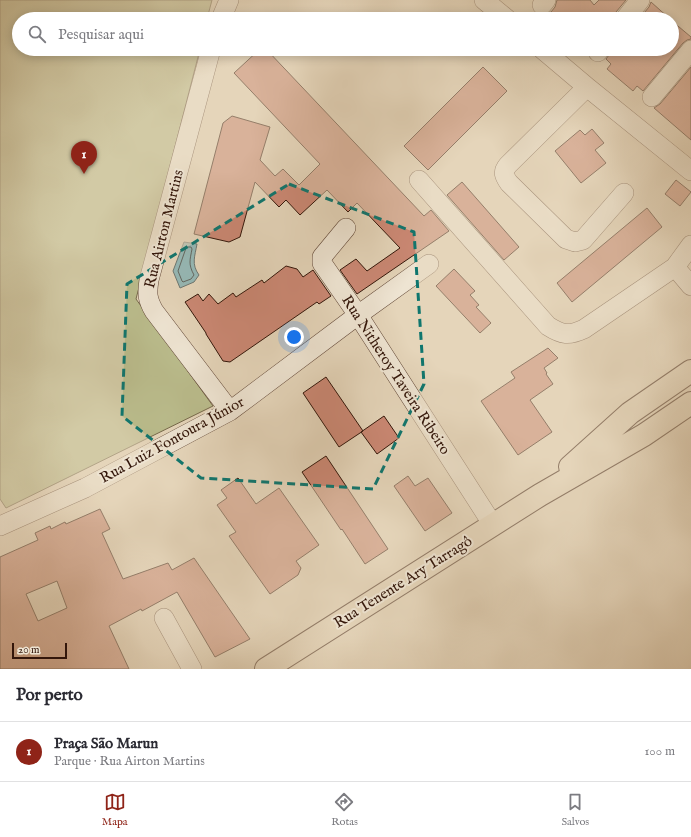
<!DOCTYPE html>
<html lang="pt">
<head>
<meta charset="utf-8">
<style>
  body { margin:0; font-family:"IM FELL English",serif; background:#f2f2f3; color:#2b2b33 }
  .scale { position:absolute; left:12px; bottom:10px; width:55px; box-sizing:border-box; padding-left:4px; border:2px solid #33160a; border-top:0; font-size:11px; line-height:14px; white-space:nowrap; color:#33160a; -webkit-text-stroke:3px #eee4d2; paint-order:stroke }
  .you { position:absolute; left:294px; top:337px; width:14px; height:14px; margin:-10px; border:3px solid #fff; border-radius:50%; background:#1a73e8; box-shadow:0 0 0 6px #1a73e833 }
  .badge { display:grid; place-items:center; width:26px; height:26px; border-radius:50%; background:#8f2418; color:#fff; font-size:13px; font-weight:700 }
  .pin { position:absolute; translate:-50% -33px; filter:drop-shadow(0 1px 2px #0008) }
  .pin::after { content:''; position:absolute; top:21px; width:14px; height:12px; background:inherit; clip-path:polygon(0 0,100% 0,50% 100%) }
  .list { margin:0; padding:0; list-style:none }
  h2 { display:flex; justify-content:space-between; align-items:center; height:52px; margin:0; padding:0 16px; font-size:17px }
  h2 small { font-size:13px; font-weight:400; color:#7c7c81 }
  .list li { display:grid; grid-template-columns:26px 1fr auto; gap:12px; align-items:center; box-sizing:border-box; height:60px; padding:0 16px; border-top:1px solid #e1e1e2 }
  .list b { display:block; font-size:15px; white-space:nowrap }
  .list p { margin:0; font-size:13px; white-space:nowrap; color:#7c7c81 }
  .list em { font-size:13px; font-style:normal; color:#7c7c81 }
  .icon { flex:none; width:22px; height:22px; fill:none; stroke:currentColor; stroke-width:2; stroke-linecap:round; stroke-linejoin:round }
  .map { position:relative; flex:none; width:691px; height:669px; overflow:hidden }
  .search { position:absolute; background:#fff; box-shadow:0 2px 10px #0003; left:12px; right:12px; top:12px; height:44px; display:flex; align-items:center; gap:10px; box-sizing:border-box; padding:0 14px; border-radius:22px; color:#7c7c81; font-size:15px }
  .sheet { height:112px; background:#fff }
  nav { display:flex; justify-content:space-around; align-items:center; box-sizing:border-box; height:56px; border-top:1px solid #e1e1e2; background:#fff; font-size:11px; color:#7c7c81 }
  nav a { display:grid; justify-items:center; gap:2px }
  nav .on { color:#8f2418 }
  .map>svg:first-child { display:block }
  .green { fill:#babc8c; stroke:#76694b }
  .water { fill:#96b8b5; stroke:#6e7771 }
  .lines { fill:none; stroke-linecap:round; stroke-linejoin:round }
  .shore { stroke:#646760; stroke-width:1 }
  .building { fill:#cb8874; stroke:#33160a; fill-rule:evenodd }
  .minor-casing { stroke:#604636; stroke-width:20 }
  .major-casing { stroke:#33160a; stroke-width:24 }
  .minor { stroke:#eee4d2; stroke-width:19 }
  .major { stroke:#e5d5ba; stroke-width:22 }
  .marked { fill:none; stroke:#0f766e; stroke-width:3; stroke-dasharray:8 5; stroke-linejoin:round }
  .labels { text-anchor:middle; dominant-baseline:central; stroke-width:4; stroke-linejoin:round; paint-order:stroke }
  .street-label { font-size:15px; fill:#33160a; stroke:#eee4d2 }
</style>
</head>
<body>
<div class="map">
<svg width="691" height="669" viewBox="0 0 691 669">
  <rect width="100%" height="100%" fill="#e5d5ba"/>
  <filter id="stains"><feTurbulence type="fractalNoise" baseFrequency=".005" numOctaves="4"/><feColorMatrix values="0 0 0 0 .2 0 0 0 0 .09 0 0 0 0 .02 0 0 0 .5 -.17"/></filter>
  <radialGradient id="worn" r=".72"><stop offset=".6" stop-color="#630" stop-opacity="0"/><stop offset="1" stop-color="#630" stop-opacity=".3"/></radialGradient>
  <path class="green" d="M0,0H212L207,19H19V49H200L136,299L213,406L6,508L0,499Z"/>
  <path class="water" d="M184,242L197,244C195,256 191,264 199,275L194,282L180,288L173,271Z"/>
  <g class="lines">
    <path class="shore" d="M188,247H191L192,249C190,260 188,264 194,275L191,279L183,282L182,281L178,271L186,248Z"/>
  </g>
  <path class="building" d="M557,0H590L594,5L599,0H626L616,12L614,19H541L543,16L546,15L551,12L555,7Z
    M651,2L670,19H639L649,7Z
    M672,21L691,37V39L687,40L683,43L643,91L637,86L633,91L607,69L611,64L606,59L609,55L611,49H672Z
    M260,49H266L424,216L431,210L449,231L357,294L340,270L356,259L367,271L400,248L357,203L348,212L327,190L300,215L286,200L279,207L255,182L240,237L229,242L194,234L223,123L232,116L270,127L260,160L275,176L283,169L299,185L320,164L234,73Z
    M483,67L507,91L428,170L404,146Z
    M691,67V140L654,108L660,104Z
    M592,129L604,143L595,150L606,163L581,183L555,151L580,130L585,135Z
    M676,180L691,192L680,206L665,194Z
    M462,182L519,247L504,260L447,195Z
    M647,208L662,227L572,302L557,283Z
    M286,266L297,269L303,277L313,270L331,296L319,304L317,302L230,362L223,361L206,334V333L185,302L198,294L203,301L209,294L218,304L233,293L236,297L262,280L264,283Z
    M454,269L475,291L470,295L479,305L476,307L491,323L480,333L436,286Z
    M548,348L558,358L544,368L547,373L546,374L553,384L530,400L552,432L518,455L481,401L515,378L511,372Z
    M326,377L363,431L339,447L303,393Z
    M384,416L399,438L377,454L361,432Z
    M326,456L388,549L365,564L342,529L341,530L302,472Z
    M408,476L415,486L428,478L452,513L425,531L394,486Z
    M238,478L256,504L279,488L319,545L296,561L301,568L298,575L270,594L229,536L236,532L217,505L227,498L221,490Z
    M100,509L110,529L102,533L123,579L168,563L172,570L194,558L250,639L215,657L177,592L142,611L141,609L109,626L129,669H0V557L38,540L35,533L50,526L51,529L65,522L66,524ZM57,581L67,608L38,621L26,594Z"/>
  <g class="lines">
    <defs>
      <path id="minor" d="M484,0L507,19
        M542,5L546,0
        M221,19L229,0
        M625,19L640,0
        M211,49L149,280C147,293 147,299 154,311L230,411
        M542,49L587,87L691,171
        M598,52L600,49
        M587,87L508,165C502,172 504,176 509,183L566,239L575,242L583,240L624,193
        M652,97L691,50
        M419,180L548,326C562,335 569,336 584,329L675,267
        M346,228L322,257V263L358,315L493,525
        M691,245L675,267L691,286
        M0,526L85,488L230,411L358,315L429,264
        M164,618L192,669"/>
      <path id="major" d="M570,467L630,413L691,371
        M266,669L540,495L644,435L691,403"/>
    </defs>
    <use href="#minor" class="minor-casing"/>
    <use href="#major" class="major-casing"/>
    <use href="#minor" class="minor"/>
    <use href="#major" class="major"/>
  </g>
  <path d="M0 0H691V669H0ZM289,184L414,232L424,384L373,489L201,478L122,416L127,284Z" fill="#e5d5ba" fill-opacity=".55" fill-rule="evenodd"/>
  <path class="marked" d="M289,184L414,232L424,384L373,489L201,478L122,416L127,284Z"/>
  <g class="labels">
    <g class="street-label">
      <text transform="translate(164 229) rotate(-76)">Rua Airton Martins</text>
      <text transform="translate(396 375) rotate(57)">Rua Nitheroy Taveira Ribeiro</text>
      <text transform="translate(172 440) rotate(-29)">Rua Luiz Fontoura Júnior</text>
      <text transform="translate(403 582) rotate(-32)">Rua Tenente Ary Tarragô</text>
    </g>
  </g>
  <rect width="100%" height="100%" filter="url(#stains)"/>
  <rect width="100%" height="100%" fill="url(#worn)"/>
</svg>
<div class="scale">20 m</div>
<div class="you"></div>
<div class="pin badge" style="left:84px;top:174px">1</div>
<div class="search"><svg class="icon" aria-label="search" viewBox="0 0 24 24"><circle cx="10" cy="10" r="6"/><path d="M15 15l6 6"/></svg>Pesquisar aqui</div>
</div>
<section class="sheet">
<h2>Por perto<small></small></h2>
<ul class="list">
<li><span class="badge">1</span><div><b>Praça São Marun</b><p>Parque · Rua Airton Martins</p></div><em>100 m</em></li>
</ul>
</section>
<nav>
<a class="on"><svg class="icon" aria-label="map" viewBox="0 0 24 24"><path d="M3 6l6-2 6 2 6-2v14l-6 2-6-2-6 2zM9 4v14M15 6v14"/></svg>Mapa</a>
<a><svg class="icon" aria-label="directions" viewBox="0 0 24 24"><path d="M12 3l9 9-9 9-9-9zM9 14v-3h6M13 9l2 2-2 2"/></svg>Rotas</a>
<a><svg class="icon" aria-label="saved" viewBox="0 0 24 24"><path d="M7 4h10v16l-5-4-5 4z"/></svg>Salvos</a>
</nav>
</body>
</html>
